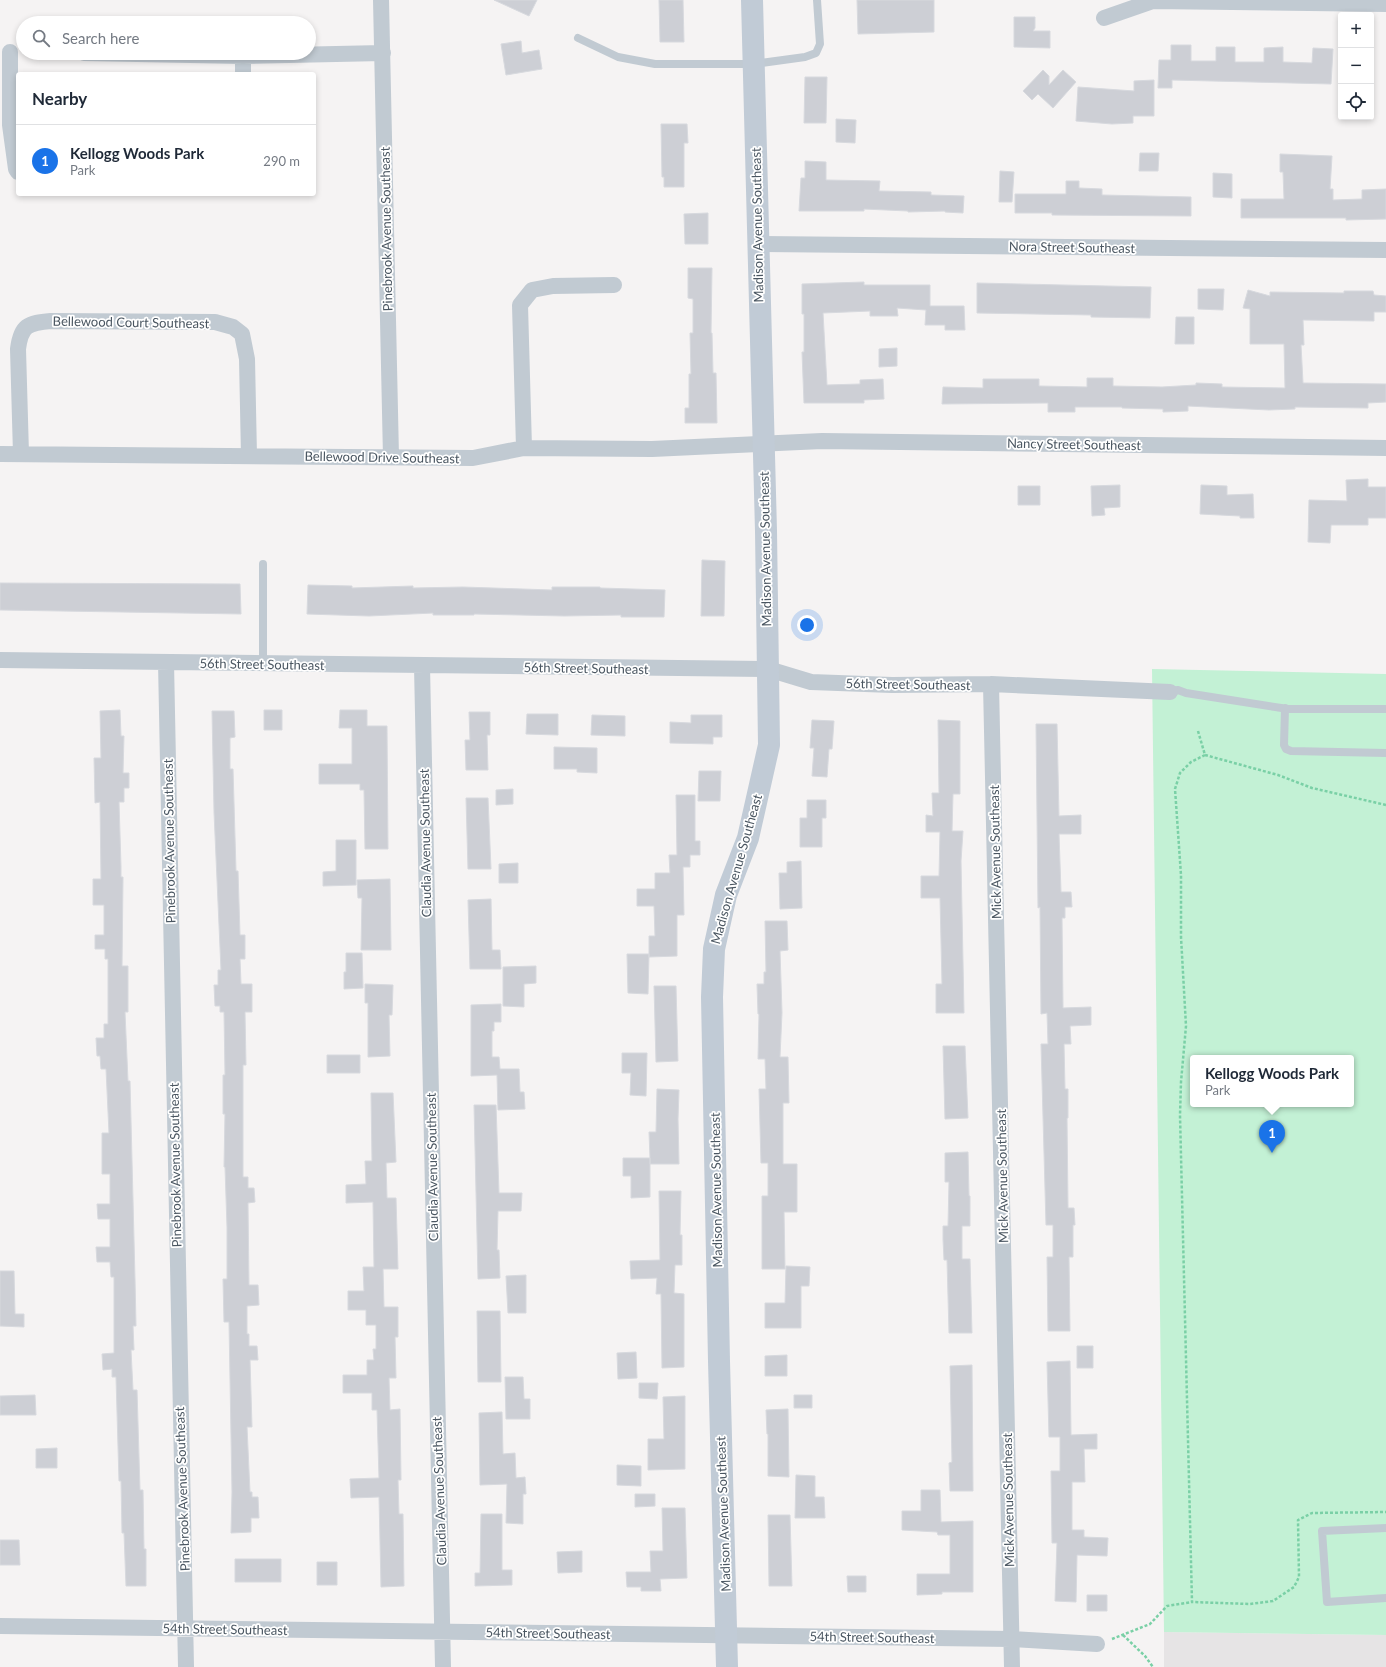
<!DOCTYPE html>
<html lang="en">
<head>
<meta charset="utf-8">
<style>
  body { margin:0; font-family:Lato,sans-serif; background:#f2f2f3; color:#1f2937 }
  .controls { position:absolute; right:12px; top:12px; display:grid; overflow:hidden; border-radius:4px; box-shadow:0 2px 6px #0003 }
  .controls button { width:36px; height:36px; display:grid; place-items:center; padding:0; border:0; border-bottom:1px solid #e0e1e3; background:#fff; color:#1f2937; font:20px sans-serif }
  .you { position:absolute; left:807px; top:625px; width:14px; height:14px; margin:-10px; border:3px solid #fff; border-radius:50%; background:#1a73e8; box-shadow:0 0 0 6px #1a73e833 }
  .badge { display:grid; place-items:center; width:26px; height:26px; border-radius:50%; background:#1a73e8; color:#fff; font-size:13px; font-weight:700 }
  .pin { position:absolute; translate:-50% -33px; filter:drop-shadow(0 1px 2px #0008) }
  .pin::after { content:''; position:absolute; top:21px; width:14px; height:12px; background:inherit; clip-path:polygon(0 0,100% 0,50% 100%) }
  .popup { position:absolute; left:1190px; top:1055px; width:164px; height:52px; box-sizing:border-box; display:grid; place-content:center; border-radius:4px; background:#fff; filter:drop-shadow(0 1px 3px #0005); font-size:13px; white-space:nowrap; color:#747a83 }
  .popup b { font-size:15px; color:#1f2937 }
  .popup::after { content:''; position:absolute; left:50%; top:100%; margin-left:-8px; border:8px solid transparent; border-top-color:#fff }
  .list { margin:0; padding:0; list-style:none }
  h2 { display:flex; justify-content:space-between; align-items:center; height:52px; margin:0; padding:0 16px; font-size:17px }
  h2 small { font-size:13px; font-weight:400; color:#747a83 }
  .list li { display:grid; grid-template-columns:26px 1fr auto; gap:12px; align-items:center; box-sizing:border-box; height:72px; padding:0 16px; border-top:1px solid #e0e1e3 }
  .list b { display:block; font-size:15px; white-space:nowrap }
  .list p { margin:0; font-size:13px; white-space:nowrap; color:#747a83 }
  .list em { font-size:13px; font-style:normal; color:#747a83 }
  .icon { flex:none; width:22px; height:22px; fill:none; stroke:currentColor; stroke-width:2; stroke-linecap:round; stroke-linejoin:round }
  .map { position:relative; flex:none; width:1386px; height:1667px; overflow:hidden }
  .search { position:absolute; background:#fff; box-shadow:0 2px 6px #0003; left:16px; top:16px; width:300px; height:44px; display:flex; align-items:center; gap:10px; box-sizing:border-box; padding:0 14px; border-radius:22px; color:#747a83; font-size:15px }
  .panel { position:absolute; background:#fff; box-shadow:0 2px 6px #0003; left:16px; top:72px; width:300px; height:124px; border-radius:4px }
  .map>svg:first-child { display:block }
  .education { fill:#e6e4e5 }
  .green { fill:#c3f1d5; fill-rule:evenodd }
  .building { fill:#cdcfd5; stroke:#d7d9de }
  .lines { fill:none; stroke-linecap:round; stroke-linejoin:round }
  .path { stroke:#7ad0a6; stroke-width:2.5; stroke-dasharray:3 2; stroke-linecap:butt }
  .lane { stroke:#c1cad2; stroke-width:8 }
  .street { stroke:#c1cad2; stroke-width:16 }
  .secondary { stroke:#c1cbd6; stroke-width:22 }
  .labels { text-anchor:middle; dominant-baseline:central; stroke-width:3.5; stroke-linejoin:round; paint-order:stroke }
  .street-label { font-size:13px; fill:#4a5661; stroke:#fff }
</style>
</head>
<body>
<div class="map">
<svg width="1386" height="1667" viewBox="0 0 1386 1667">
  <rect width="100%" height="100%" fill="#f5f3f3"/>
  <path class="education" d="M1164,1632L1386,1635V1667H1164Z"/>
  <path class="green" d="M1152,669L1386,674V1635L1164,1632ZM1193,1058H1351V1104H1193Z"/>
  <path class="building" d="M494,0H537L529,16Z
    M659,0H683L684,42H660Z
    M857,0H934V32L858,34Z
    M1014,17H1035V28L1033,31H1050V48L1014,47Z
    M521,41L522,53L539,50L542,69L506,75L501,44Z
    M1171,45H1191V61H1216V47H1235V62H1264V48L1283,47V62L1312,63L1313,48L1333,49L1331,84L1172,80V88H1158L1159,60H1171Z
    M1043,70L1049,76V85L1063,70L1076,82L1053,108L1038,94L1032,100L1023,91Z
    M805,77H827L826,123H804Z
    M1154,80V116H1133V123L1112,124L1076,121L1078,87L1134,91V81Z
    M836,119L856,120L855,143L836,142Z
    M661,124H687L688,143H684V187H664V177H662Z
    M1140,153H1159L1158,171H1139Z
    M1280,154L1332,156L1330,189H1333V200L1362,199V190L1386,189V219L1346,220V218H1241V199H1284L1283,172H1280Z
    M805,161L826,162V180L880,181L879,191L931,192V195L964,196L963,213L945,212V211L908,212V211L864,209V211H799L801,178H805Z
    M1000,171L1014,172L1012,202H999Z
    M1213,173L1232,174V198L1213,197Z
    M1066,181H1079V188L1102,189V195L1191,197V216L1052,215V213H1015V194H1066Z
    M708,213V244H685L684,214Z
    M688,268H712L711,333H712L713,373H716L717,423H685V408H689V374H691L690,333H693V299L688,298Z
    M864,282V285H930V306H964L965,330H945V325H925L926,310L897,308L898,316H870V311L823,313L827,385L860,384V380L883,379L884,399L864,400V403H804L802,352H804V314H802V284Z
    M977,283L1151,287L1150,318L1091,317V315L977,313Z
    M1198,289H1224L1223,310L1198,309Z
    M1248,290L1270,296V292L1344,293V291H1373L1374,295L1386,296V312H1374V321L1303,320L1304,345H1301L1303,383L1386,384V402L1368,403V408L1295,407V409L1269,410L1188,406V411L1163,412V409L1122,408V407H1075V412H1048V403L942,404L943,387L983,388V379H1039V386L1087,387V378H1113V386L1162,387L1196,385V383L1222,384V387L1285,388L1284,344H1250V309L1243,308Z
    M1176,317H1194V344H1175Z
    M897,348V366L879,367V349Z
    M1368,479V487H1386V518H1368V525H1331L1330,543L1308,542L1309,500L1347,501L1346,480Z
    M1120,485V507L1104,508L1105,515L1092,516L1091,486Z
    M1201,485L1227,486V495L1253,494L1254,518H1240V516L1200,514Z
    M1018,486H1040V505H1018Z
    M702,560L725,561L724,616H701Z
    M0,583L240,584L241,614L0,610Z
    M308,585L352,586V588L413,586V588L463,587L552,590V587H600V588L665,590L664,617H621V615L564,616L474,614V615H433V613L369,616L307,614Z
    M120,710L121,736H124L123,773H129V788H124V802H119L121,867V877H123L122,966H128V1012H125L128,1081H130L135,1279L136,1326H133L134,1350H131L133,1390H137L140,1490H143L144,1549H146V1586H126L124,1533H122L121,1481H119L116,1377H112V1369L103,1370L102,1354L114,1353V1277H111L110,1262H97L96,1247H110V1219H98L97,1204H110V1174H102V1133H109L106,1069H101L100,1056H97L96,1038H104V1024H108V959H105V949H95V935H104V905H93V879H101L100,802L95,803L94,758H101L100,711Z
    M264,710H282V730H264Z
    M340,710H367V726H387L388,849H365L364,790H360V784H319V764H352V728H339Z
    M212,711H234L235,737L230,738V769H233L236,871H238L240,935H245V959H240L241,984H252V1012H245L246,1065H243V1177H248V1188H254L255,1202L248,1203L249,1285H258L259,1305L247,1306V1334H249V1346H257L258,1360H250L252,1427H247L250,1492H252V1497H258L259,1518H251V1532L231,1533L232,1492L229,1322H224L223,1279H227V1227L225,1167H224L225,1114H223V1075H225L224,1012H220V1006H215L214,985H218V970H221L214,812Z
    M469,712H490V735H487L488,770H466L465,740H470Z
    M527,714H558V735L526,734Z
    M592,715L625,716V736L591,735Z
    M691,715H722V737H713V744L670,743V722L691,723Z
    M812,720L834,721L832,749H829L827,777L812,776L814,748H810Z
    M938,720L960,721V794H953L952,831H963L961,861L964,1013H936V984H942L940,898H921V876H939L940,832H926V815L933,816L932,793H939Z
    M1036,724H1057L1059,816L1081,815V834H1059L1061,892H1071L1072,907H1065V918H1062L1063,1008L1091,1007V1025L1070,1026L1071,1044H1064L1065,1089H1068V1118H1067L1068,1208H1074L1075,1225H1073V1257H1069L1070,1331H1048L1047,1257H1053V1225H1046L1041,1044H1048L1047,1013L1041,1014L1040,907L1038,908Z
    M554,747L597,748V773L577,772V769H554Z
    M699,771H721L720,801H698Z
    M513,789V804L496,805V790Z
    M676,795H695V841H700V855H690V867H683L684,915H677V956L649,957V936H655L654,906H637V889H655V873H670L669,855H677Z
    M466,798H488L491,869H468Z
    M807,800H826V818H822V847H800V818H807Z
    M336,840H356V885L323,886V872L336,871Z
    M801,861L802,908L780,909L779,873H787V862Z
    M518,863V883H499V864Z
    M390,879L391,950H361L362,898H358L357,880Z
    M491,899L492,950H500L501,969H470L468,900Z
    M765,921H787L788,950L780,951L782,1013L780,1057H788L789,1103H783V1164H797V1212H784L785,1269H762V1196H768V1163H761L759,1089H766L765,1059H758L759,1014H758L757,984H764V972H766Z
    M346,953H362L363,988L344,989V972H346Z
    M627,954H649L648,994L628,993Z
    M536,966V983L524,984V1007L503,1006V967Z
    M365,984L393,985L392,1015H389L390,1056L368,1057V1003H365Z
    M654,986H676L678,1061L656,1062Z
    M501,1004V1022H494V1031H492V1057H499L500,1069H519L520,1092H524L525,1109L498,1110L497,1075L471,1076V1005Z
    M943,1046H965L968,1118L945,1119Z
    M622,1053H647L646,1096L630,1095L631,1073H622Z
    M327,1055H360V1073H327Z
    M657,1089L679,1090L678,1119L679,1164H650V1158V1197L631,1198V1176H623V1158H650L649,1132H656Z
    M371,1093H393L396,1162L386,1163L387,1198H396L398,1269H383L384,1307H398V1337H395L396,1378H389L390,1410L400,1409L401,1480H398L399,1514H403L404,1586L381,1587L379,1497L351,1498L350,1479L379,1478L377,1410H372V1393H343V1375H367V1360H374L373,1349H376V1325H366V1310H348V1291H364L363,1267H374L373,1202L346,1203V1185L366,1184L365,1161H372Z
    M474,1105H496L499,1193H522L521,1211H498L497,1250H499L500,1278L478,1279Z
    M968,1152L969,1196H970V1226H962V1259H970L972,1333H949L947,1260H944L943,1239V1226H948L949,1182H945V1153Z
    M659,1191H681L680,1235H682V1265H675L674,1293L684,1294V1367L662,1368L661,1294H656L657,1278L631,1279L630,1261L660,1260Z
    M786,1266L810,1267L809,1286H801V1328H765V1303H785Z
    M0,1271H14L15,1314H24V1327L0,1326Z
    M526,1275V1313H508L506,1276Z
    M477,1311H500L501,1382H478Z
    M1077,1346H1093V1368H1077Z
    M636,1352L637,1378L618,1379L617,1353Z
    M787,1355V1376H765V1356Z
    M1070,1361L1071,1435L1097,1434V1449H1084L1085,1482H1072V1530H1084V1537L1108,1538L1107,1556L1077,1555L1076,1602L1055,1601L1057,1543H1052L1051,1471H1060V1437H1049L1047,1362Z
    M972,1365L973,1491H950L949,1463L952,1462L950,1366Z
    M505,1377H523L524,1399H530V1419H506Z
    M639,1383H658L657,1399L639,1398Z
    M35,1395L36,1415H0V1396Z
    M794,1395H812V1408H794Z
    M685,1396V1469L648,1470V1439H664L663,1397Z
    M788,1409L789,1477L768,1476V1434H767L766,1410Z
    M502,1412L503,1454L515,1453L516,1478L525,1477L526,1494H523V1524L506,1523L507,1484L480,1485L479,1413Z
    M57,1448V1468H36V1449Z
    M617,1465L641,1466V1486L617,1485Z
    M796,1475L815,1476V1497H824L825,1518H795Z
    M921,1490H940L941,1522L973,1521V1592H942V1594L917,1595V1574H950V1535H938L937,1532L902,1530V1511H921Z
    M635,1494H655V1506L635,1507Z
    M662,1508H685L687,1578L660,1579L661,1591H641V1587H627L626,1572H651L650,1551H663Z
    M481,1514H502V1570H512V1585L475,1586V1573H480Z
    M768,1515H790L792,1586H769Z
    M0,1540H19L20,1565H0Z
    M582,1551V1572L558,1573L557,1552Z
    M235,1559H281V1582H235Z
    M317,1562H337V1585H317Z
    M847,1576H866V1592H848Z
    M1087,1595H1107V1611H1087Z"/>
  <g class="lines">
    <path class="path" d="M1198,731L1205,755L1278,775L1312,788L1386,805
      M1205,755L1191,762L1180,773L1175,789L1181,875V937L1186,1026L1181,1082L1180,1115L1192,1602L1250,1604L1273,1601L1294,1587L1299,1577L1298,1520L1312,1513L1386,1512
      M1123,1635L1145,1656L1153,1667
      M1112,1639L1150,1624L1167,1606L1192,1602"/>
    <path class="lane" d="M578,38L618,57L655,64H754L805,57L816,53L820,44L817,0
      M263,564V664
      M1170,692L1178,690L1186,693L1288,709H1386
      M1285,708L1284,745L1286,749L1291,751L1386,753
      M1386,1528L1322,1531L1327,1602L1386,1598"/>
    <path class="street" d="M381,0L391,457
      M1104,18L1153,1L1386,4
      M10,52V125L16,169L18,172
      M84,53L243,56L383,53
      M243,74V56
      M758,244L1386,250
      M524,448L520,305L532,290L553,286L614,285
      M0,454L473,458L524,448L652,449L822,441L1386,448
      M21,454L18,349C21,325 28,323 51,321L215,322L233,327L242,334L247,359L249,456
      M0,660L768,669L811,682L892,685L991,684L1170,692
      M166,662L186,1667
      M422,666L443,1667
      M991,684L1012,1667
      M0,1626L1011,1639L1097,1644"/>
    <path class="secondary" d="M727,1667L719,1361L712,997L714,949L726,895L748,838L769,745L766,531L752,0"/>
  </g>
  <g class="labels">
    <g class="street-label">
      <text transform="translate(757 225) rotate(-91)">Madison Avenue Southeast</text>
      <text transform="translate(386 229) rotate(-91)">Pinebrook Avenue Southeast</text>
      <text transform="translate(1072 247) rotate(1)">Nora Street Southeast</text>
      <text transform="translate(131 322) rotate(1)">Bellewood Court Southeast</text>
      <text transform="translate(1074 444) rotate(1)">Nancy Street Southeast</text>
      <text transform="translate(382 457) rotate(1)">Bellewood Drive Southeast</text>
      <text transform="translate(765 549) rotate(-91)">Madison Avenue Southeast</text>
      <text transform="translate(262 664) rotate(1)">56th Street Southeast</text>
      <text transform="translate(586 668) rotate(1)">56th Street Southeast</text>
      <text transform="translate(908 684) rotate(1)">56th Street Southeast</text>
      <text transform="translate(169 841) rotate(-91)">Pinebrook Avenue Southeast</text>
      <text transform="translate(425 843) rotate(-91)">Claudia Avenue Southeast</text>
      <text transform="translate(995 852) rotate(-91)">Mick Avenue Southeast</text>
      <text transform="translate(736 869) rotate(-74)">Madison Avenue Southeast</text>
      <text transform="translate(175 1165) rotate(-91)">Pinebrook Avenue Southeast</text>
      <text transform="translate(432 1167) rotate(-91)">Claudia Avenue Southeast</text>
      <text transform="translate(1002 1176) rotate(-91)">Mick Avenue Southeast</text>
      <text transform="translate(716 1190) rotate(-91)">Madison Avenue Southeast</text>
      <text transform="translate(182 1489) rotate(-92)">Pinebrook Avenue Southeast</text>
      <text transform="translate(439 1491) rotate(-92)">Claudia Avenue Southeast</text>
      <text transform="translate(1008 1500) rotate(-91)">Mick Avenue Southeast</text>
      <text transform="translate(723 1514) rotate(-92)">Madison Avenue Southeast</text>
      <text transform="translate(225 1629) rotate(1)">54th Street Southeast</text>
      <text transform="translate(548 1633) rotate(1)">54th Street Southeast</text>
      <text transform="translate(872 1637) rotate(1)">54th Street Southeast</text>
    </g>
  </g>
</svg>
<div class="controls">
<button>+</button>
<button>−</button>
<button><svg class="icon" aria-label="locate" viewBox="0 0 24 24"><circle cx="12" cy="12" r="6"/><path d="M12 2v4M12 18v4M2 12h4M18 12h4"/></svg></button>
</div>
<div class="you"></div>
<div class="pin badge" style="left:1272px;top:1153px">1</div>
<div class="popup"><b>Kellogg Woods Park</b>Park</div>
<div class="search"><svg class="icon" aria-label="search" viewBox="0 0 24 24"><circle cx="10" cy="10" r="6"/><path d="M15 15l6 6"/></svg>Search here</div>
<section class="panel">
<h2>Nearby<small></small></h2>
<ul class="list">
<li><span class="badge">1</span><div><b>Kellogg Woods Park</b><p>Park</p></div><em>290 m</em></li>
</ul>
</section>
</div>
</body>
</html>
